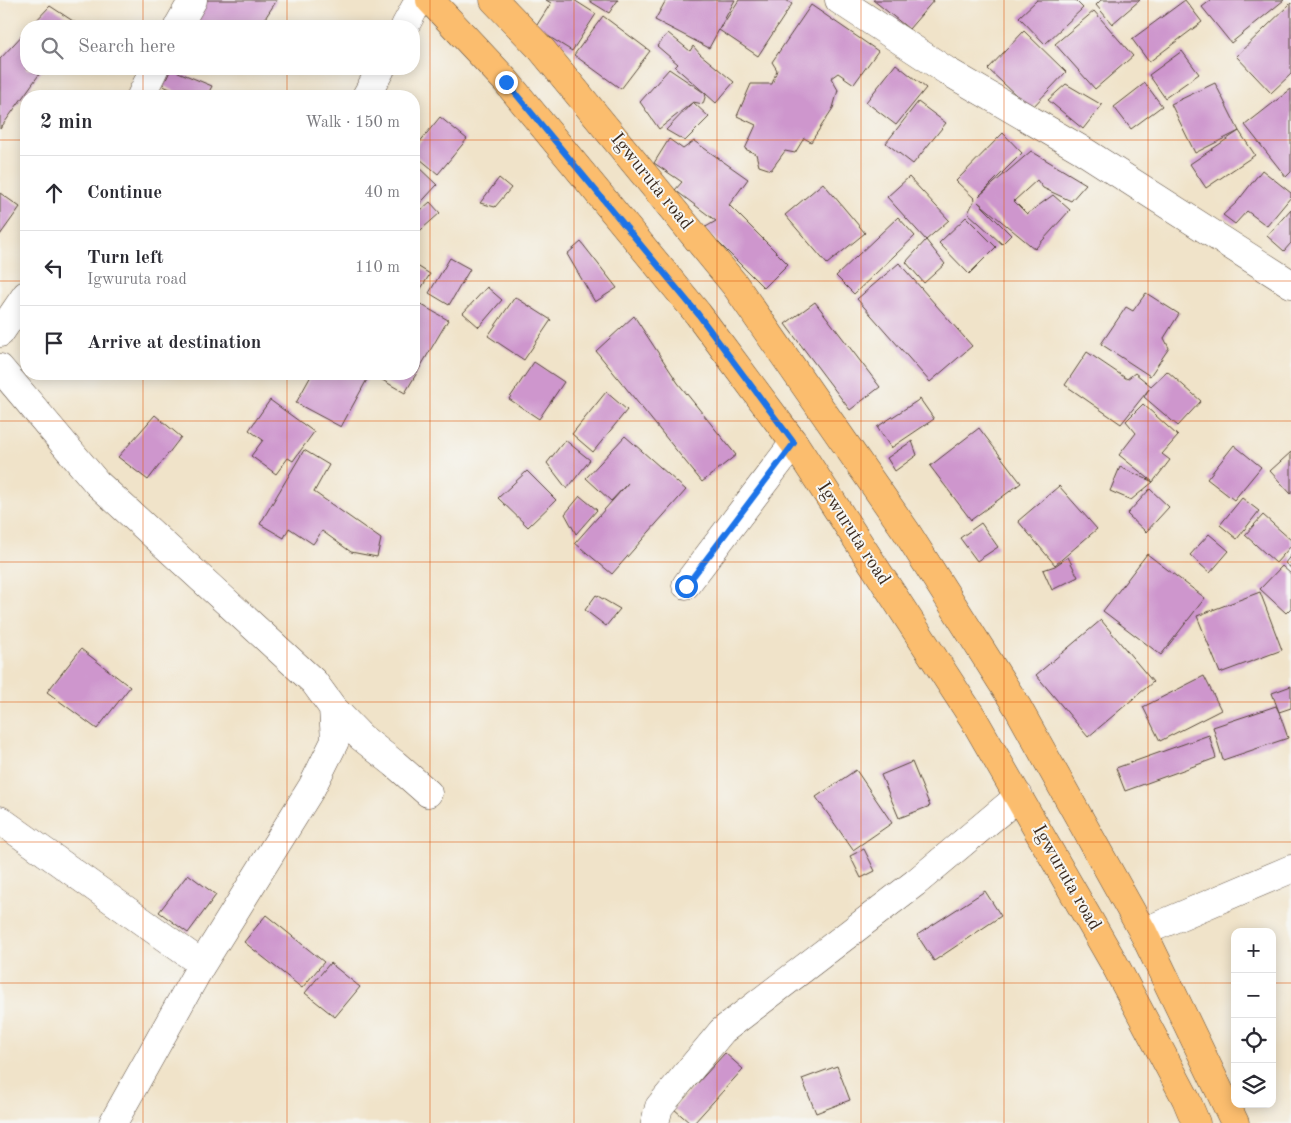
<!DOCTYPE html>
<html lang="en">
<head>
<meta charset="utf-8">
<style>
  body { margin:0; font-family:"Old Standard TT",serif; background:#f7f7f7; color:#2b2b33 }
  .controls { position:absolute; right:15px; bottom:15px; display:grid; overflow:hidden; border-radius:10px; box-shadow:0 2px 12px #0003 }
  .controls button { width:45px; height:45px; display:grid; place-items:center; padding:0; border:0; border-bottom:1px solid #e1e1e2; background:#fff; color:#2b2b33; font:25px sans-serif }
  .stop { position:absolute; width:15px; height:15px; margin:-11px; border:4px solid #1a73e8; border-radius:50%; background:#fff }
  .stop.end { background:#1a73e8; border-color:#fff; box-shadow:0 1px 5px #0008 }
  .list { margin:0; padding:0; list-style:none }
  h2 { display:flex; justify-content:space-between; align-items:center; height:65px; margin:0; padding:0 20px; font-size:21px }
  h2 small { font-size:16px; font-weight:400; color:#7c7c81 }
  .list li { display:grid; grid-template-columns:32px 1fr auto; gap:15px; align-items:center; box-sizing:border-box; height:75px; padding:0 20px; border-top:1px solid #e1e1e2 }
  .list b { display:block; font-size:19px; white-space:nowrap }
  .list p { margin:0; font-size:16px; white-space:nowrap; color:#7c7c81 }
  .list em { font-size:16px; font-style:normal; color:#7c7c81 }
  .icon { flex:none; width:28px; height:28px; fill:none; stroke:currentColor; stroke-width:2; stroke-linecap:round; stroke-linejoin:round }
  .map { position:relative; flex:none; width:1291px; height:1123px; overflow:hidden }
  .search { position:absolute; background:#fff; box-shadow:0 2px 12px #0003; left:20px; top:20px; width:400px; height:55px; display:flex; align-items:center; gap:12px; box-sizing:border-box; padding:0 18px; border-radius:20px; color:#7c7c81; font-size:19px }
  .panel { position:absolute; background:#fff; box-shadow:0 2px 12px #0003; left:20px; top:90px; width:400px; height:290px; border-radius:20px }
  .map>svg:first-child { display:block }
  .building { fill:#ce96cd }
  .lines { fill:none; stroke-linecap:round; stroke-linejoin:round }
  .minor-casing { stroke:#564638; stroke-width:29 }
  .major-casing { stroke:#564638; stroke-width:29 }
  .minor { stroke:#fff; stroke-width:28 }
  .major { stroke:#fbbd6e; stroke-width:28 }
  .route { stroke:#1a73e8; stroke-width:6 }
  .grid { fill:none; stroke:#df570d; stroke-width:1; stroke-opacity:0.55 }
  .labels { text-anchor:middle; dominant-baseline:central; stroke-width:4; stroke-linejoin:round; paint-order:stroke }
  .street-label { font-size:19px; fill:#3b2a1e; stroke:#f6f6f2 }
</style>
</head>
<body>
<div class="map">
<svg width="1291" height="1123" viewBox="0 0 1291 1123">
  <rect width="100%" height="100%" fill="#f6f6f2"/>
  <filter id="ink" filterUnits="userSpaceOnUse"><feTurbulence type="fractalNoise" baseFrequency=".02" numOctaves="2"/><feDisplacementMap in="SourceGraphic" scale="10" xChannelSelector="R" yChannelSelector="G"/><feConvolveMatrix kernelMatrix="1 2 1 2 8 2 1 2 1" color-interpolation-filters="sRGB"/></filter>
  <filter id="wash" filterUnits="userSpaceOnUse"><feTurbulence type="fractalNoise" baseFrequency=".0096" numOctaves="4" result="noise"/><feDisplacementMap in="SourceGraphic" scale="20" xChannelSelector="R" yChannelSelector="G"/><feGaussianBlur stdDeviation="1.12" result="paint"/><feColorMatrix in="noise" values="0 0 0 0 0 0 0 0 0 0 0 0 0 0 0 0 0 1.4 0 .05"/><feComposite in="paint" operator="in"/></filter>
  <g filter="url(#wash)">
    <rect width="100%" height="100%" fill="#f0e3c9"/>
    <g id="blocks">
      <path class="building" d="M205,0H277L260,26H191Z
        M546,0H574L596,14L572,51L535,28L551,3Z
        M588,0H618L609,13Z
        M666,0H735L709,48L655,20Z
        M739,0H786L792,4L758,56L719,30Z
        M873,0H934L909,29Z
        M1037,0H1075L1083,8L1045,44L1019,17Z
        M1101,0H1140L1112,24L1096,5Z
        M1185,0L1202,22L1149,62L1132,39Z
        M1211,0H1284L1231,43L1202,7Z
        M1291,3V74L1271,93L1236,56Z
        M811,5L878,51L854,84L838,73L831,78L838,90L833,108L811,142L804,138L795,153L785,151L771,170L759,166L756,154L745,149L756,125L737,116L751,84H772L777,70L772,62Z
        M50,6L76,23L74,26H31Z
        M1094,11L1133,56L1095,89L1055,44Z
        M603,16L650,51L621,89L574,55Z
        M26,31V69H43L0,129V59Z
        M1024,31L1066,72L1031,109L988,69Z
        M668,33L690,51L693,46L700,54L734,82L716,103L706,94L703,104L693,102L709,117L685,141L666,130L693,102L659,129L640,102L669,69L706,94L675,67L678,64L657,46Z
        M1182,51L1199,74L1165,98L1149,75Z
        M896,64L926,88L896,125L866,102Z
        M171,69L212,86L207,96H187L163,86Z
        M1145,83L1162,106L1131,129L1114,107Z
        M1215,83L1239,131L1255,155L1206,188L1190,164L1239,131L1195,153L1171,104Z
        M1066,84L1102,105L1083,129L1048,100Z
        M1291,89V172L1286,177L1245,125Z
        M918,102L946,123L913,164L886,143Z
        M440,117L467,139L438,174L414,154V149Z
        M1003,133L1022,153L979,196L1031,151L1086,184L1071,201L1043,188L1037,180L1014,201L1027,214L1053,195L1070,210L1035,249L978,202L1011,235L1002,244L968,213L975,199L956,181Z
        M669,139L683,149L694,141L748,179L729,205L788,264L764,288L704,228L716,221L675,190L682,182L654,163Z
        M414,163L437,185L414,210Z
        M1262,170L1291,193V197L1267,226L1247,211L1235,224L1223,215L1237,202Z
        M909,177L949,220L926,240L887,197Z
        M499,178L511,188L495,207L480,203Z
        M823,183L865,233L827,264L785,215Z
        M0,193L20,207L0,235Z
        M430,202L440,213L414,236V216Z
        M1291,209V243L1284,251L1267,236Z
        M898,217L915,236L854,294L836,276Z
        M966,217L996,247L969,274L939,243Z
        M926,240L945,264L924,283L906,262Z
        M581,242L617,288L595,302L567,254Z
        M450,258L470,269L449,305L429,293Z
        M899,263L972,346L930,382L857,299Z
        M414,264L430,274L414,300Z
        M487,287L502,300L479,327L463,313Z
        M1146,293L1179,314L1164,338L1169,348L1150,376L1101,344L1126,307L1133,311Z
        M515,297L551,320L524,360L488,336Z
        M815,302L880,387L850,410L785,324Z
        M420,304L448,320L405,393L377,377L379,374H414V314Z
        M634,316L678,383L736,455L702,482L596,351Z
        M1087,352L1127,379L1135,373L1151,386L1167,371L1201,401L1178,426L1144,397L1149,389L1121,424L1065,385Z
        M534,362L564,382L539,419L509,399Z
        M312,374H370L341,427L296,403Z
        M606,392L627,410L593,452L572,434Z
        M920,399L934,419L891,448L877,427Z
        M270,400L314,432L293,461L288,458L276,474L251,456L263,440L249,430Z
        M1143,404L1178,436L1162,454L1170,460L1153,482L1119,455L1136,433L1126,421Z
        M155,415L181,437L148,480L118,457Z
        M979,428L1021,483L971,520L930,466Z
        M625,436L686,490L612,574L575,543L628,483L611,501L586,478Z
        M565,440L590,460L567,489L547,463Z
        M912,441L917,455L895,471L887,458Z
        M1234,445L1261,467L1234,500L1207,479Z
        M304,450L329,465L314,492L381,539L377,557L351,552L322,531L313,544L289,528L284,538L260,524Z
        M1291,452V494L1270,471Z
        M1120,467L1153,482L1131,500L1110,491Z
        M527,471L556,500L528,527L498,498Z
        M1059,486L1097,529L1055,565L1018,521Z
        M1150,489L1169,507L1146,532L1127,514Z
        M580,496L597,510L576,534L565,514Z
        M1242,498L1259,511L1237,539L1220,525Z
        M1263,515L1291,540V546L1276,563L1245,535Z
        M981,523L998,547L977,561L960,538Z
        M1209,534L1229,551L1210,573L1190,555Z
        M1147,554L1205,598L1161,655L1103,611Z
        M1291,555V568L1285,563Z
        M1068,557L1078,577L1052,590L1043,570L1055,566Z
        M1282,566L1291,574V608L1286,613L1260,589Z
        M1260,592L1282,650L1220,673L1197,616Z
        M596,595L620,609L606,626L585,610Z
        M1101,620L1153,682L1088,737L1036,675Z
        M81,649L130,687L97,729L47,692Z
        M1204,676L1221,710L1160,741L1143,707Z
        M1291,686V708L1279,712L1288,738L1223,760L1213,727L1276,706L1279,712L1272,693Z
        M1209,735L1216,758L1125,791L1116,768Z
        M912,762L930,806L899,818L881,775Z
        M856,770L892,823L853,850L816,797Z
        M864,849L875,871L861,878L850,856Z
        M188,874L216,895L188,933L159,912Z
        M985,891L1001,916L934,961L917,935Z
        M266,915L324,962L302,988L244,942Z
        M330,963L360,987L335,1017L305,993Z
        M725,1053L743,1069L694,1123H690L674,1109Z
        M837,1066L850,1100L816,1113L802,1079Z"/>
    </g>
  </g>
  <g filter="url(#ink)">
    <use href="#blocks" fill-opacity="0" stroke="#564638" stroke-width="1"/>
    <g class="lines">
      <defs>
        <path id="minor" d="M839,0L947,71L1082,150L1291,284
          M178,26L193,0
          M405,26L419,0
          M141,96L154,69
          M366,96L381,69
          M0,333L26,295
          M0,368L97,483L314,682L333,708L335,741L312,787L202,964L113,1123
          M686,585L794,443
          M333,708L361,737L395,764L428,793
          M0,820L202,964
          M1143,932L1291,869
          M655,1123L659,1107L722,1031L915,883L1019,796"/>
        <path id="major" d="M430,0L506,81L698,314L794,443L973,718L1114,963L1186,1099L1196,1123
          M494,0L542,50L735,285L906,531L1018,708L1143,932L1235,1123"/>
      </defs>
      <use href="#minor" class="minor-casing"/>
      <use href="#major" class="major-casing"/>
      <use href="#minor" class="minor"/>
      <use href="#major" class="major"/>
    </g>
  </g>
  <g class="lines" filter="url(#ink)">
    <path class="route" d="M506,82L698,314L794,443L686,586"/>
  </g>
  <path class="grid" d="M143,0V26M287,0V26M430,0V1123M574,0V1123M717,0V1123M861,0V1123M1004,0V1123M1148,0V1123M143,69V96M287,69V96M0,140H26M414,140H1291M0,281H26M414,281H1291M143,374V1123M287,374V1123M0,421H1291M0,562H1291M0,702H1291M0,842H1291M0,983H1235M1272,983H1291"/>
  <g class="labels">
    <g class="street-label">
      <text transform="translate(651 182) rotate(51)">Igwuruta road</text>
      <text transform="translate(853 534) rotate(57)">Igwuruta road</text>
      <text transform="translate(1066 878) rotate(60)">Igwuruta road</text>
    </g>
  </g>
</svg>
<div class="controls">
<button>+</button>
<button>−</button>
<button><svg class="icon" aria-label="locate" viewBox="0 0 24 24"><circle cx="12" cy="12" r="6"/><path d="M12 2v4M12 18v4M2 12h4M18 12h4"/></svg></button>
<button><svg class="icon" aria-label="layers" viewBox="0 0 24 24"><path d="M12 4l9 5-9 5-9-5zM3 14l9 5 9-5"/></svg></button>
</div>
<div class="stop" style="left:686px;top:586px"></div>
<div class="stop end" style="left:506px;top:82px"></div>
<div class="search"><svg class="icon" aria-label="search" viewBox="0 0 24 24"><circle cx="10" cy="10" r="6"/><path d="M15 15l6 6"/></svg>Search here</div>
<section class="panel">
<h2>2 min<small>Walk · 150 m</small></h2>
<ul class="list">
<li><svg class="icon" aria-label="ahead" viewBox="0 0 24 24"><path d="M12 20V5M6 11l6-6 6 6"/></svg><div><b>Continue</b></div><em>40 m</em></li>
<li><svg class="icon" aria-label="left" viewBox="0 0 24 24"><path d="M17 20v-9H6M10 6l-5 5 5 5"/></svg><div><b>Turn left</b><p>Igwuruta road</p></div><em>110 m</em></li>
<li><svg class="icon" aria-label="arrive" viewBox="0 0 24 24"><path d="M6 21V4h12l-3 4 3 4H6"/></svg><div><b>Arrive at destination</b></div></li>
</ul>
</section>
</div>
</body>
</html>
